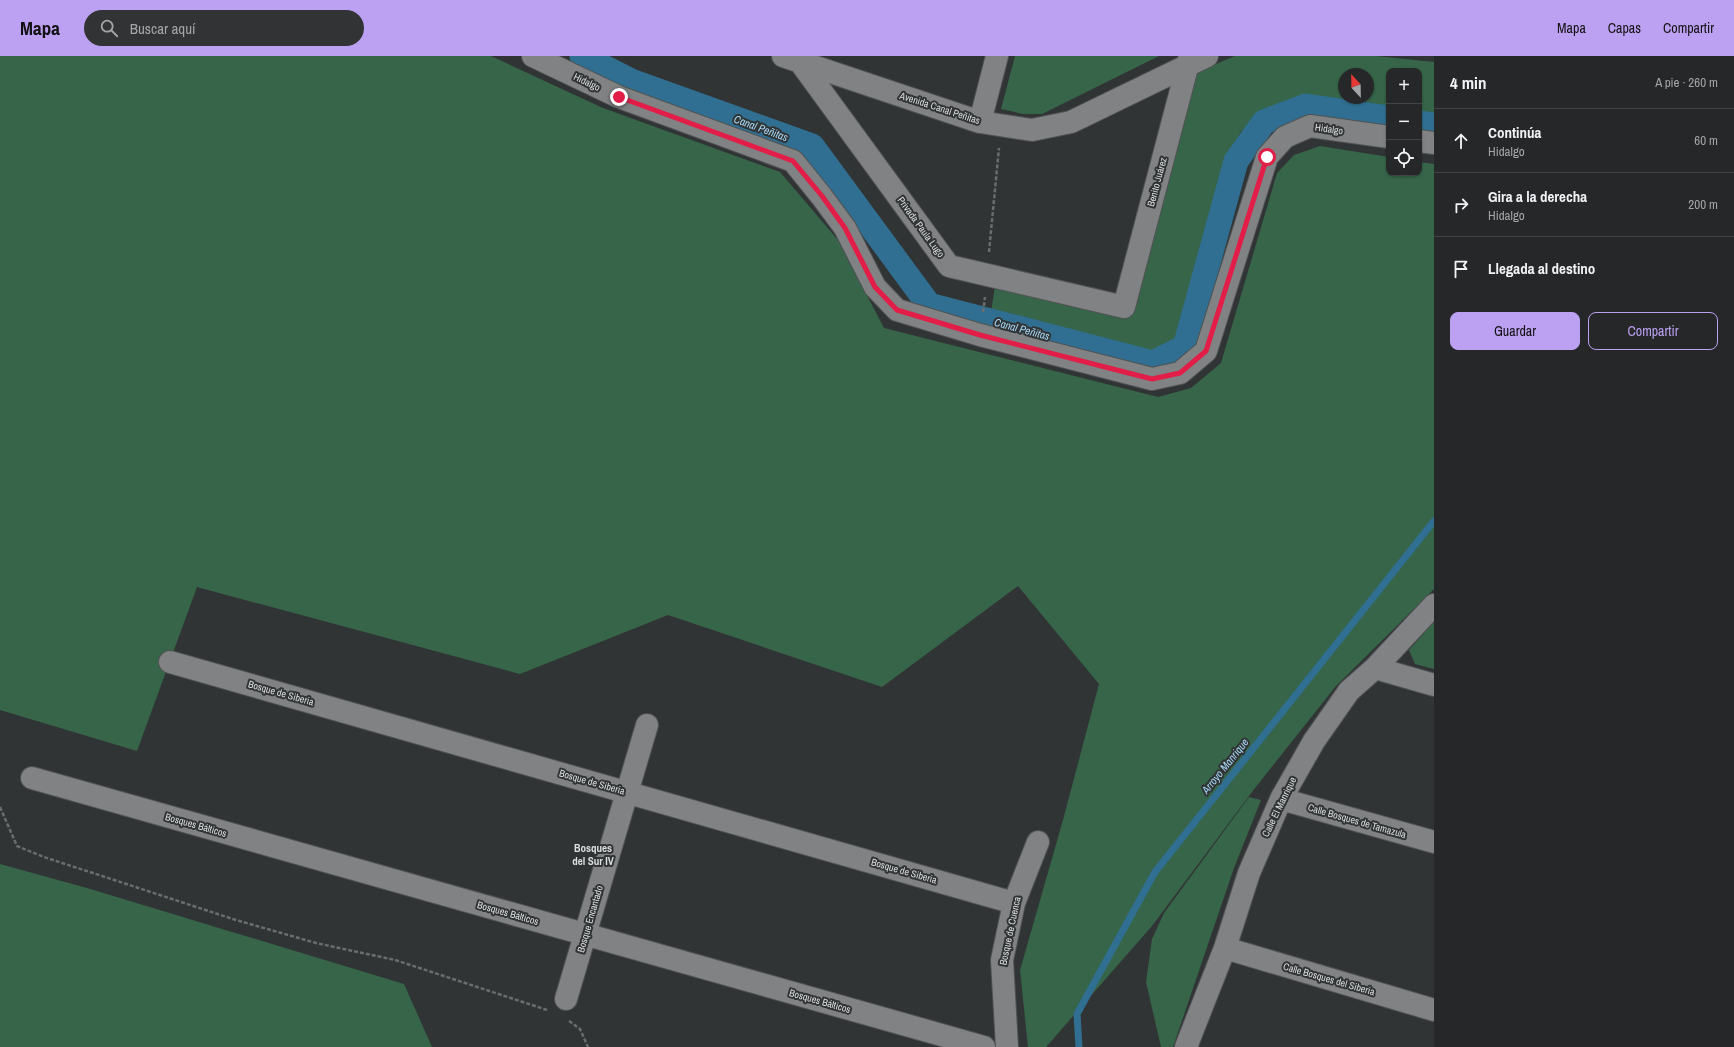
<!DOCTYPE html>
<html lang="es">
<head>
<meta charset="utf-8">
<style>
  body { margin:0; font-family:"Archivo Narrow",sans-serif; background:#313334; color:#f1f3f6 }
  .controls { position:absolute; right:12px; top:12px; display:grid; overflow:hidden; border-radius:8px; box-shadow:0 1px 3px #0004 }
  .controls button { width:36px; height:36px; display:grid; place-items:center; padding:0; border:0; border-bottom:1px solid #424445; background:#252728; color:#f1f3f6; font:20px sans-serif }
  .compass { position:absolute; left:1338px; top:12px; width:36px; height:36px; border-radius:50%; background:#252728; box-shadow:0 1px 3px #0004; rotate:338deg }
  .stop { position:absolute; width:12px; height:12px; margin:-9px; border:3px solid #e11d48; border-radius:50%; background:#fff }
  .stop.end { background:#e11d48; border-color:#fff; box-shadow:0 1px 4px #0008 }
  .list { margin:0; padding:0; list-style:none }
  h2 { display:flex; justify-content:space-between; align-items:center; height:52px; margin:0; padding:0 16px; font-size:17px }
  h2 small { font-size:13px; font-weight:400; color:#a3a5a8 }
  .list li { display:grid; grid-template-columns:26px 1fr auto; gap:12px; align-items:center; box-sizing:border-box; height:64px; padding:0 16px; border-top:1px solid #424445 }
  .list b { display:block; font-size:15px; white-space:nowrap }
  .list p { margin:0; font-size:13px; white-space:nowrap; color:#a3a5a8 }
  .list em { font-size:13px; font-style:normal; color:#a3a5a8 }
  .actions { display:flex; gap:8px; padding:12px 16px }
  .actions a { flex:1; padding:9px 0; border:1px solid #bca0f2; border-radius:8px; text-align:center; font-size:14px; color:#bca0f2 }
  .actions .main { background:#bca0f2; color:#111 }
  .icon { flex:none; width:22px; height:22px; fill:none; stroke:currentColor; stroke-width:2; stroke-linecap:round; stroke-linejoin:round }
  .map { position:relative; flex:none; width:1434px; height:991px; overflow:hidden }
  header { display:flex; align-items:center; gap:24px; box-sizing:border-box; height:56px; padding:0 20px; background:#bca0f2; color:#111 }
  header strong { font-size:19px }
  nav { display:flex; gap:22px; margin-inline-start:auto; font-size:14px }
  .search { width:280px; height:36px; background:#313334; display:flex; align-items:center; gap:10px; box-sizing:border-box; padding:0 14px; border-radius:22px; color:#a3a5a8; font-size:15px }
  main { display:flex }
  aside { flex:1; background:#252728 }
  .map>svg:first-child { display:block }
  .green { fill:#366549; fill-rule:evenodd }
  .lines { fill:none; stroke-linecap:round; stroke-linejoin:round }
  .stream { stroke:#306f91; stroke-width:7 }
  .canal { stroke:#306f91; stroke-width:25 }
  .minor-casing { stroke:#505253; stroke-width:24 }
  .path { stroke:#6a6d6e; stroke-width:2.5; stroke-dasharray:4 2; stroke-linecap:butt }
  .minor { stroke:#808284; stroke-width:22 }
  .route { stroke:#e11d48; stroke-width:5 }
  .labels { text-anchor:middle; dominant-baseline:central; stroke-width:4; stroke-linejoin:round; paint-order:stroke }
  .street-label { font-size:10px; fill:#dcdedf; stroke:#313435 }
  .water-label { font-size:11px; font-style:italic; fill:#a7daf9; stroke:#313435 }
  .neighbourhood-label { font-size:11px; font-weight:bold; fill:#dcdfe1; stroke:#313435 }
</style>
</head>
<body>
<header>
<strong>Mapa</strong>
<div class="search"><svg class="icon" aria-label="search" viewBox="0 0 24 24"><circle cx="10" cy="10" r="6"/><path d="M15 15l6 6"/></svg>Buscar aquí</div>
<nav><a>Mapa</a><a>Capas</a><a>Compartir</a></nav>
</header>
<main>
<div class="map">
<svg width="1434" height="991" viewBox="0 0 1434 991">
  <rect width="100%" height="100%" fill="#313435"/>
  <path class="green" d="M0,0H491L603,52L780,116L838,184L884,272L1158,341L1191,332L1221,307L1277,117L1294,99L1320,90L1389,101V117H1419V106L1434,108V533L1336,630L1255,732L1152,870L1046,991H1028L1020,914L1063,764L1099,628L1018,530L882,631L668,559L520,618L197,531L137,695L0,654Z
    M1015,0H1159L1042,58H1023L1001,53Z
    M1235,0H1376L1434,6V59L1419,57V15H1389V53L1307,41L1278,49L1257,61L1240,77L1229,100L1176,282L1166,293L1146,297L991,256L995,230L1128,258L1197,16ZM1344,18H1368V42H1344Z
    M1434,566V613L1415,608L1409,594Z
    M1249,741L1261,744L1234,812L1173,991H1161L1146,926L1152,883L1164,857Z
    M0,808L87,832L404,928L432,991H0Z"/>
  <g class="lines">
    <path class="stream" d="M1079,991L1077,958L1155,816L1434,465"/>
    <path class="canal" d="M582,0L631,25L812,90L929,249L1153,307L1185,291L1236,105L1264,66L1306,50L1389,62
      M1419,67L1434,69"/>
    <defs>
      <path id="minor" d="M533,0L619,41L793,105L822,141L845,172L875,231L897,254L980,279L1152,323L1180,317L1206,295L1267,101L1285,81L1310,70L1389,81
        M783,0L980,66L1032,74L1071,66L1207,0
        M800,6L949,210L1124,251L1190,0
        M980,66L997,0
        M1419,85L1434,87
        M170,606L1014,847
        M1375,612L1434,629
        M32,722L984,991
        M1281,743L1434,786
        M1225,892L1434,954
        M566,943L647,669
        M1007,991L1002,904L1014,847L1038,786
        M1186,991L1225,892L1249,817L1281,743L1314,685L1349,635L1375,612L1434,549"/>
    </defs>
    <use href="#minor" class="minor-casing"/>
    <path class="path" d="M989,196L999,92
      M983,256L985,241
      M0,751L17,790L44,801L236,864L316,887L395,904L547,954
      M569,965L580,973L588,991"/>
    <use href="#minor" class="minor"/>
  </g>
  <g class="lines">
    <path class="route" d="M619,41L793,105L822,140L845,172L875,231L897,254L980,279L1152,323L1180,317L1206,295L1267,101"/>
  </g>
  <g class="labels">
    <g class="street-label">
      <text transform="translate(587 26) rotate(26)">Hidalgo</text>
      <text transform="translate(940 52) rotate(18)">Avenida Canal Peñitas</text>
      <text transform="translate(1329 73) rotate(8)">Hidalgo</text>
      <text transform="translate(1157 126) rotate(-75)">Benito Juárez</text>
      <text transform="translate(921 171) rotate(54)">Privada Paula Lugo</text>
      <text transform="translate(281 637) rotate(16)">Bosque de Siberia</text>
      <text transform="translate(592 726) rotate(16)">Bosque de Siberia</text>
      <text transform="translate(1279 751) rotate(-64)">Calle El Manrique</text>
      <text transform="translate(1357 765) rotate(16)">Calle Bosques de Tamazula</text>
      <text transform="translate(196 769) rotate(16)">Bosques Bálticos</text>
      <text transform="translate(904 815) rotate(16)">Bosque de Siberia</text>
      <text transform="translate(508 857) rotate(16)">Bosques Bálticos</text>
      <text transform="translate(590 863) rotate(-74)">Bosque Encantado</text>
      <text transform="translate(1010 875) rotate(-78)">Bosque de Cuenca</text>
      <text transform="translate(1329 923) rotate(16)">Calle Bosques del Siberia</text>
      <text transform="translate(820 945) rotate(16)">Bosques Bálticos</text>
    </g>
    <g class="water-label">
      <text transform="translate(761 72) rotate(20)">Canal Peñitas</text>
      <text transform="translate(1022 273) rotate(15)">Canal Peñitas</text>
      <text transform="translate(1225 710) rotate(-51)">Arroyo Manrique</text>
    </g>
    <g class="neighbourhood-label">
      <text x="593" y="792">Bosques<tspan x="593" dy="13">del Sur IV</tspan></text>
    </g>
  </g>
</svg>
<div class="controls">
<button>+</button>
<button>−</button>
<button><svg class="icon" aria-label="locate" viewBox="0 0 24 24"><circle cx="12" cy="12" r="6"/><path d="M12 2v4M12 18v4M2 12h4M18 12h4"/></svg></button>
</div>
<svg class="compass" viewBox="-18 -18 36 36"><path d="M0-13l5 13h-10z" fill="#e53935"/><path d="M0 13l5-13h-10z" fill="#a3a5a8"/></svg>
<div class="stop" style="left:1267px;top:101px"></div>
<div class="stop end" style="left:619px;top:41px"></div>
</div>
<aside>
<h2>4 min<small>A pie · 260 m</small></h2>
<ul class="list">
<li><svg class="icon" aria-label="ahead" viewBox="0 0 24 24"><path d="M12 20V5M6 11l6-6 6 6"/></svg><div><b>Continúa</b><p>Hidalgo</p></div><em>60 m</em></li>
<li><svg class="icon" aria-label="right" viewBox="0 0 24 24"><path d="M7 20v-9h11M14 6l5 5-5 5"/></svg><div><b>Gira a la derecha</b><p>Hidalgo</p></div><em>200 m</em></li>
<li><svg class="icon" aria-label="arrive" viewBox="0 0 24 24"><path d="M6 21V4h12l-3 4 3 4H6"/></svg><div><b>Llegada al destino</b></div></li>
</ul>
<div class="actions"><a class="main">Guardar</a><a>Compartir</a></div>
</aside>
</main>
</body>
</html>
